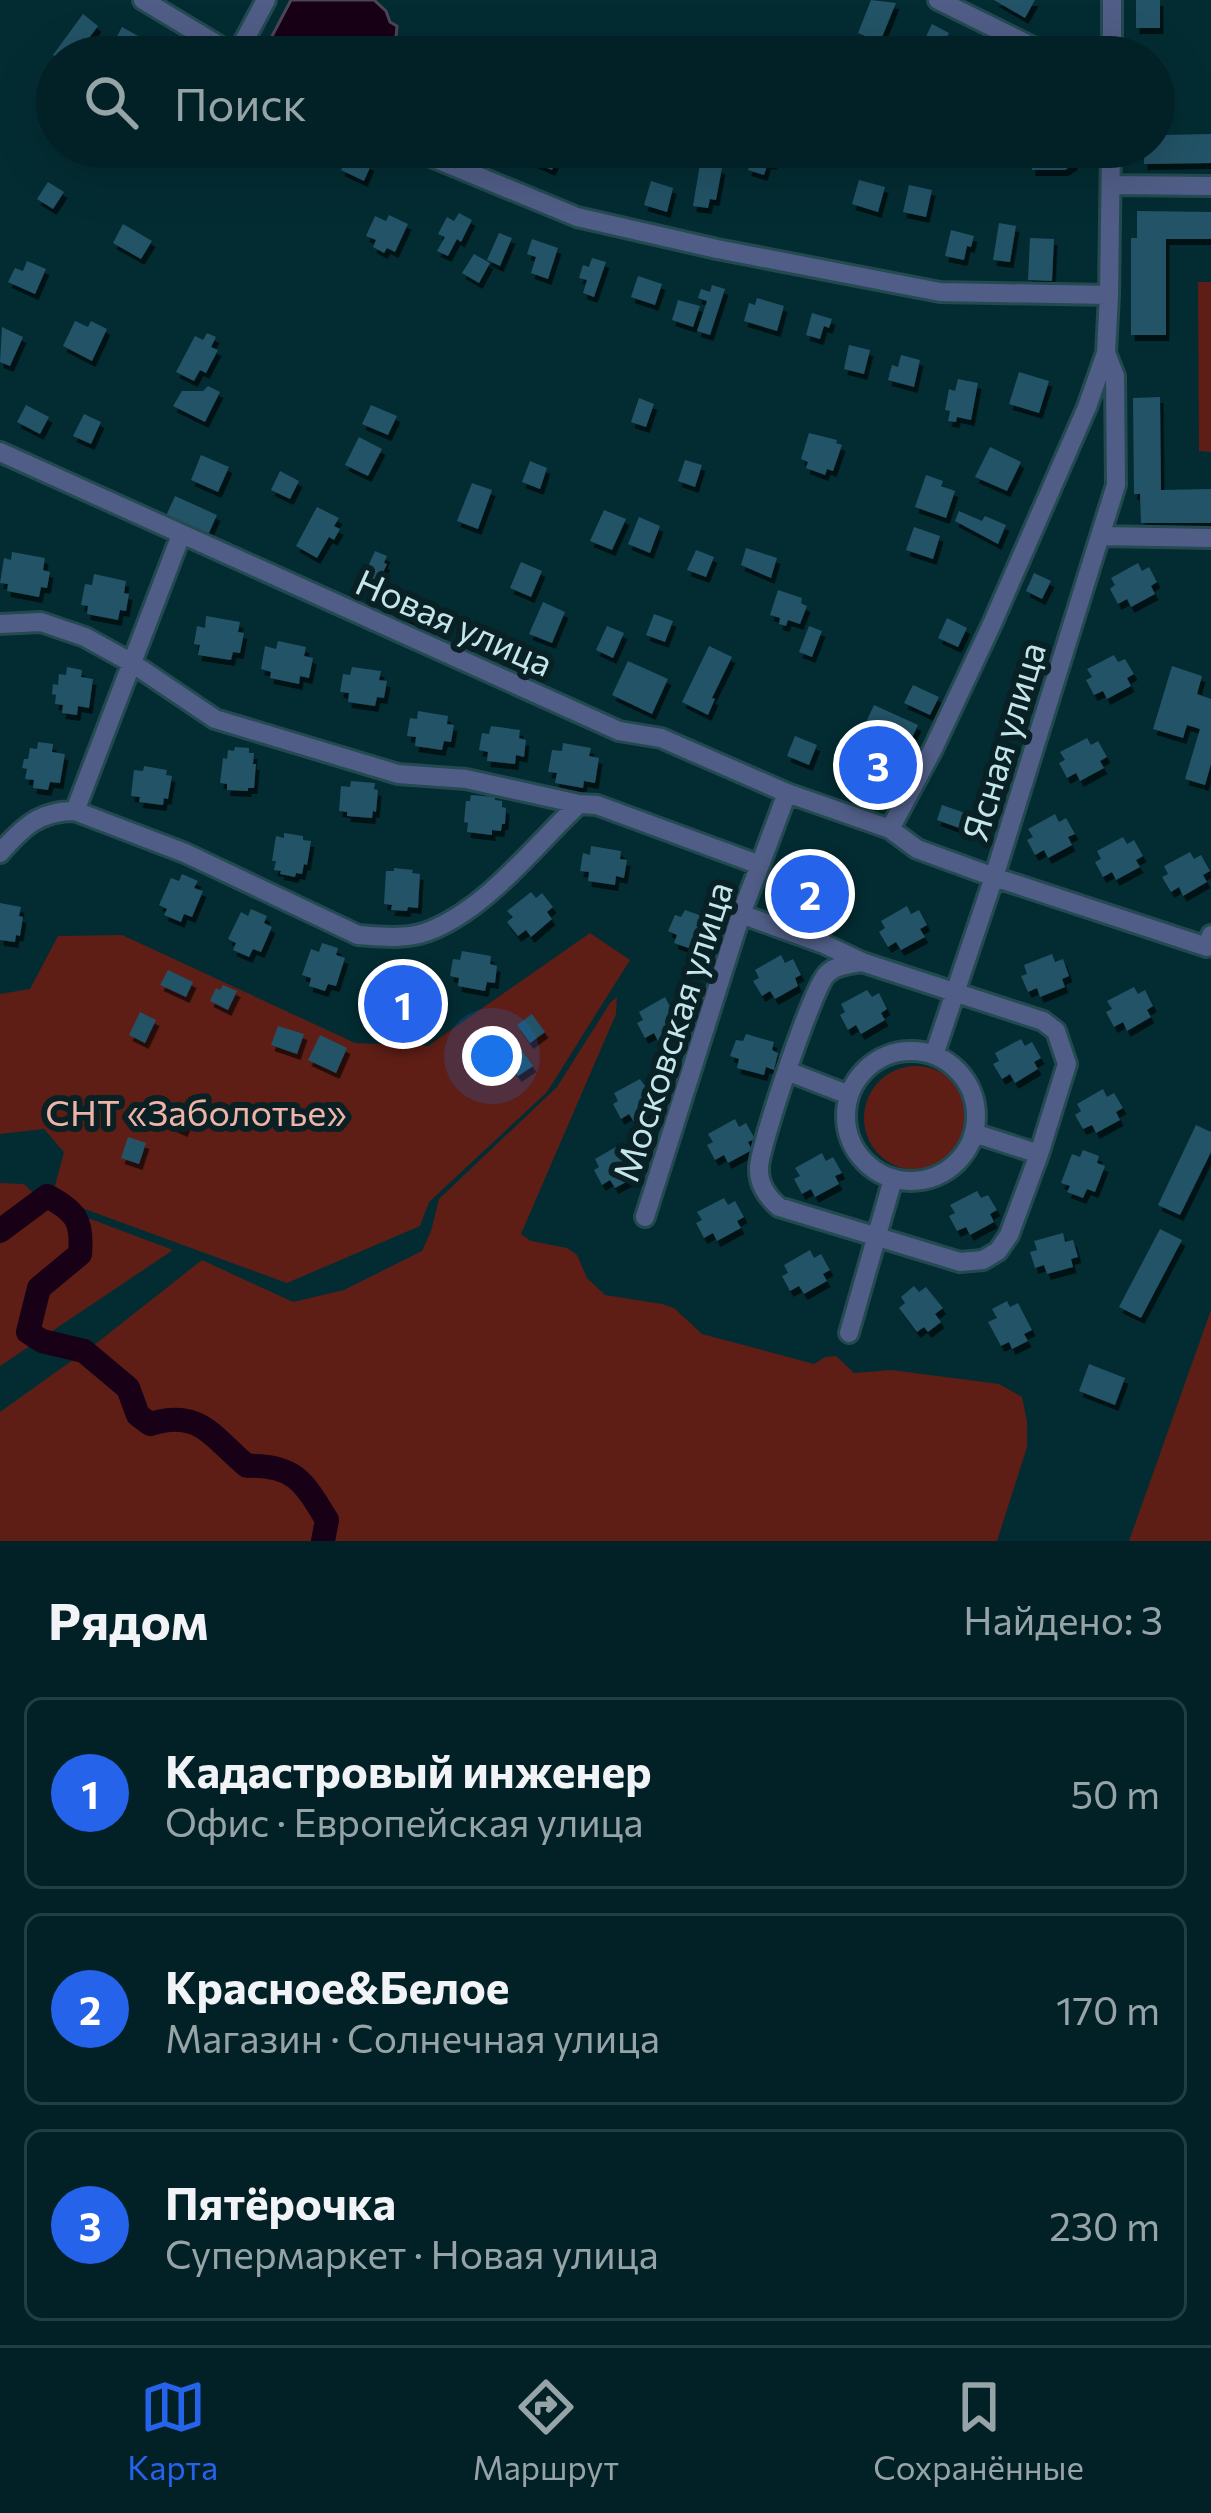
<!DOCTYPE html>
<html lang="ru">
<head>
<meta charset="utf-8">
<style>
  body { margin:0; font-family:Commissioner,sans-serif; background:#102e32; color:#f1f3f6 }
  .you { position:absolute; left:492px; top:1056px; width:42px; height:42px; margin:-30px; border:9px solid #fff; border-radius:50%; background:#1a73e8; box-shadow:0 0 0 18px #1a73e833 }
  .badge { display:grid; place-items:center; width:78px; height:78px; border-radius:50%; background:#2563eb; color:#fff; font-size:39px; font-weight:700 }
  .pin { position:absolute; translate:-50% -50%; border:6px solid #fff; box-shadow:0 3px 12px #0006 }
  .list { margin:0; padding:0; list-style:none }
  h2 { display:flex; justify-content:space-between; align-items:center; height:156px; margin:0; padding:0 48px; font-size:51px }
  h2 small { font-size:39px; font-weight:400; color:#96a3a7 }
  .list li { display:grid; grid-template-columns:78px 1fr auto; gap:36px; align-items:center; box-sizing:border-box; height:192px; margin:0 24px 24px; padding:0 24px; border:3px solid #233e43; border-radius:18px }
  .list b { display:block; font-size:45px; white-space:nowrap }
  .list p { margin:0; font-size:39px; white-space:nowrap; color:#96a3a7 }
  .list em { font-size:39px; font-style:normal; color:#96a3a7 }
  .icon { flex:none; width:66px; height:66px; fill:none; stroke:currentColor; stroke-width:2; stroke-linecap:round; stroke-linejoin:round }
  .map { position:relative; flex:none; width:1211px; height:1541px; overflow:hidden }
  .search { position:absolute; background:#022126; box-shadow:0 12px 48px #0002; left:36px; right:36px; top:36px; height:132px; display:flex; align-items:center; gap:30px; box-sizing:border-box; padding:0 42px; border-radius:66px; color:#96a3a7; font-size:45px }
  .sheet { height:804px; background:#022126 }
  nav { display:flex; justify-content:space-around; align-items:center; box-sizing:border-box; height:168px; border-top:3px solid #233e43; background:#022126; font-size:33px; color:#96a3a7 }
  nav a { display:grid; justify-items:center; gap:6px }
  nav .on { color:#2563eb }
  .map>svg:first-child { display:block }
  .green { fill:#5e1e16 }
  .water { fill:#180117; stroke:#4b4557; stroke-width:3 }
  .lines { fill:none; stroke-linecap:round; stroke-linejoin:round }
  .river { stroke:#180117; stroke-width:24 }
  .building { fill:#245266; filter:url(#shadow) }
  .minor-casing { stroke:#224a50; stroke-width:24 }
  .minor { stroke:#505d86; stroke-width:18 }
  .labels { text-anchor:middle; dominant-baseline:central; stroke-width:12; stroke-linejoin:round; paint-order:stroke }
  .street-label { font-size:36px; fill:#c3e5eb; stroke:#092024 }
  .park-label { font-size:36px; fill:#efb3a8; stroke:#092024 }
</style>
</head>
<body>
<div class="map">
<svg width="1211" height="1541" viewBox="0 0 1211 1541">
  <defs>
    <filter id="shadow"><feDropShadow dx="3.5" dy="6" stdDeviation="0" flood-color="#0009"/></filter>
  </defs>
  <rect width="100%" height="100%" fill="#032c32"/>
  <path class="green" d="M1198,282H1211V452L1199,451Z
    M590,933L630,960L547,1092L429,1202L420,1226L287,1283L52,1197L64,1152L44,1129L0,1134V994L30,989L58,936L122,935L355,1043L428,1046Z
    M617,997L616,1014L521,1234L531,1241L567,1248L577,1255L587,1278L605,1295L662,1304L674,1308L702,1334L814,1364L825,1357L836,1356L854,1373L891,1370L999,1384L1022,1397L1027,1422V1447L997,1541H0V1412L98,1342L202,1260L293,1302L344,1290L422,1251L431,1231L439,1199L557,1087L610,1003Z
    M864 1118a52 52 0 1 1 104 0a52 52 0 1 1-104 0Z
    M0,1183L24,1184L40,1200L173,1250L0,1366Z
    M1211,1310V1541H1129Z"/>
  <path class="water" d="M291,0H374L386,11L390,22L397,26L396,37L390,38V44L371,57H288L270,40Z"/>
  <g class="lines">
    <path class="river" d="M0,1231L47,1196C76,1211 83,1221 80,1254L39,1288L28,1332L42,1341L84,1351L128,1388L138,1415L150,1424C200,1408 213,1438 247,1466C294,1464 304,1482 327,1520L323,1541"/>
  </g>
  <path class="building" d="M871,0L896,3L880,42L858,33Z
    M994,0H1035L1025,18Z
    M1136,0H1160V28H1136Z
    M83,14L98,26L75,57H56L53,55Z
    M932,24L949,33L945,41L953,44L946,57H916Z
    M122,27L140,37L129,57H106Z
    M1154,88H1162L1163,135L1211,134V163L1144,164V147H1154Z
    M537,147H562L552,170L531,161Z
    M1032,147H1075L1074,164L1065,170H1032Z
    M755,148L776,154L773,164L768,163L764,175L748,170Z
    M348,154L371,165L364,181L341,170Z
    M700,164L722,168L716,200L710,199L708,208L693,206Z
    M859,180L885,187L878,212L852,204Z
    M651,181L673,188L667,212L644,205Z
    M48,182L64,192L53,209L37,199Z
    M909,185L932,190L926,217L903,212Z
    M1137,211L1211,212V239H1166V335H1131V238H1137Z
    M459,213L472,220L461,242L457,239L448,256L437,251L445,237L438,234L447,217L454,221Z
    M389,215L408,224L395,252L387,248L384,253L373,247L376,240L366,236L375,216L386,221Z
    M999,223L1016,226L1010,262L993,260Z
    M123,224L152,241L141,259L113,243Z
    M951,230L974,236L971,247L967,246L964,260L945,256Z
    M499,233L512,238L500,266L487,260Z
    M1030,238L1054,239L1052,281L1028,280Z
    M532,239L558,248L548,279L531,273L536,257L527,254Z
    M474,254L490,263L479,283L462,273Z
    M592,258L606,262L594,297L583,293L587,280L579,278L583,265L589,267Z
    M27,261L46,269L35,294L8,282L15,268L23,271Z
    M638,276L662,284L655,305L631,297Z
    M712,285L725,289L710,335L697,331L707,301L698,298L701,289L710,292Z
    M757,298L784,306L777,331L744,321L749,303L755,305Z
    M678,300L700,306L693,327L672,320Z
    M812,313L832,319L829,328L824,326L820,339L806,335Z
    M75,321L88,327L91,321L107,329L92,361L63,346Z
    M2,327L23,337L10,366L0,362Z
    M207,333L216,337L211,347L218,350L206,373L200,370L194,381L176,372L195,336L203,340Z
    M849,345L870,350L864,374L844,369Z
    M901,355L920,360L914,387L888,380L892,365L898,367Z
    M1019,372L1049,381L1039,413L1009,404Z
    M958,379L978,383L971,420L957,417L956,422L948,421L950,411L945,410L949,389L955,391Z
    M208,386L220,392L205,422L173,406L182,391H203Z
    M1160,397L1161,490L1211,489V523H1141L1140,494H1134L1133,398Z
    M639,398L654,404L646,427L631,422Z
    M26,405L49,417L40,434L17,422Z
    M371,405L397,416L388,435L362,424Z
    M84,414L101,422L91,444L73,436Z
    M809,433L837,440L836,443L842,445L833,471L827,469L825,475L806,468L808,462L801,459Z
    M359,437L382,449L368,476L345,465Z
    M990,447L1021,462L1007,491L975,477Z
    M201,455L229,467L218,492L191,480Z
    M685,460L702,465L695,487L678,481Z
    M530,461L547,468L540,489L522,482Z
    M280,471L299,481L290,499L271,490Z
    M926,475L943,481L941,486L955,491L946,518L915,507Z
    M472,483L492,490L478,529L457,521Z
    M175,496L217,515L208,535L166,516Z
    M317,507L339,518L334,526L340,529L334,540L329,537L317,558L296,546Z
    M604,510L626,519L612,550L590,541Z
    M959,511L982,521L985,516L1006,525L998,544L955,521Z
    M639,517L660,526L650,553L628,544Z
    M914,527L940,536L933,559L906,550Z
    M746,548L777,558L771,578L741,565Z
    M696,550L714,557L706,577L687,570Z
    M375,551L387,556L384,563L387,564L380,579L376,577L371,587L361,582Z
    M12,552L45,558L43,570L50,572L47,588L41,587L39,597L7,591L8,584L0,583L4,558L11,560Z
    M521,562L542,571L531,597L510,588Z
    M1138,563L1142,571L1149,567L1157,582L1151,586L1155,594L1131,607L1127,599L1118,604L1110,589L1115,585L1111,578Z
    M1034,573L1051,581L1042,599L1026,591Z
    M94,574L126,581L124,593L129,594L126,611L120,610L118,620L87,614L88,606L81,605L85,584L92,585Z
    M778,590L802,598L801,603L807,606L800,624L788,620L786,626L779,624L780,618L770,615Z
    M409,597L430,606L422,624L402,616Z
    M543,602L565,612L552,643L529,634Z
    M654,614L673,621L665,642L646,635Z
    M206,616L240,622L238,632L244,633L240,653L233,652L231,660L198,655L200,645L194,644L197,626L205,628Z
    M947,618L967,628L958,647L938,638Z
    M607,626L624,633L613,658L596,650Z
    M809,626L822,631L812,657L799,652Z
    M278,641L306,647L304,656L313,658L309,678L300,676L299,684L270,678L271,672L261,669L265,646L276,649Z
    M709,646L732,657L712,698L715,699L708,715L682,702Z
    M1114,655L1118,662L1125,659L1134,674L1127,678L1131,686L1107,699L1103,691L1094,695L1086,680L1092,677L1087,669Z
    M628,661L668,679L652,714L612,695Z
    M1172,666L1202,676L1197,694L1211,699V764L1205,785L1185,779L1200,729L1187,725L1183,738L1153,729Z
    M67,667L82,670L81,677L93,679L89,708L78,706L77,715L62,713L63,705L55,704L56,695L52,694L53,684L58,685L59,674L66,675Z
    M352,667L381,671L379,680L387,681L384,698L377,697L375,706L348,702L349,693L340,692L343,674L350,675Z
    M913,685L939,697L930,715L904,703Z
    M874,705L918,725L892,781L848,761Z
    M418,711L448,716L447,724L454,725L451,742L444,741L442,750L415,746L416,737L407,736L410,718L417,719Z
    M491,726L520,730L519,738L526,740L524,757L516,755L515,764L487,761L488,752L479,750L482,733L489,734Z
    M795,736L817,745L809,765L787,756Z
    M1087,738L1091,745L1098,741L1107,757L1100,761L1104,768L1080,781L1076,773L1067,778L1059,763L1065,760L1060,752Z
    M38,742L53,744L52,752L65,754L60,783L50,782L48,790L33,788L34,780L25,779L27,769L22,768L24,759H28L30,748L37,749Z
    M563,743L591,748L589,756L599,758L595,783L584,781L583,788L555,783L557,773L548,772L552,750L562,751Z
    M235,747L249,748V753H254L253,764H256L254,788H248V791L227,790V784L220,783L223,758L227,759L228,750L234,751Z
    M144,766L167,770L166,775L172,776L168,799L164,798L163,805L139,802L140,797L131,796L134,770L143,771Z
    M351,781L375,783L374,789L378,790L376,812L373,811L372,818L347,816V812L339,811L341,786L350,787Z
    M471,795L495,797V800L502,801V807L506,808L505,824H502L501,831L492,830V835L467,832L468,823L464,822L466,801H470Z
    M942,805L965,813L959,828L937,820Z
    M1055,814L1059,822L1066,818L1075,834L1068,837L1072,845L1048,858L1044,850L1035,855L1027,840L1033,837L1028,829Z
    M284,833L303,836V840L311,841L307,865L304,864L302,874L296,873L295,877L280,874L281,871L274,870L276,861H272L276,836L284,838Z
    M1123,837L1127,844L1134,840L1143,856L1136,860L1140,867L1116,880L1112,872L1103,877L1095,862L1101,859L1097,851Z
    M591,846L621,851L620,859L627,860L624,878L616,876L615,885L588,881L589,872L580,871L583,853L590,855Z
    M1190,852L1194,859L1201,855L1210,871L1203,875L1207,882L1183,896L1179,887L1171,892L1162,877L1168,874L1164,866Z
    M394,868L413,870L412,873L420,874L418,908L408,907L407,911L391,910L392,905L384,904L386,871H394Z
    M182,874L198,881L194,888L203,891L192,917L184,914L181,922L164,915L167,909L159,905L171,878L179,881Z
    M829,879L833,887L840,884L848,900L841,903L844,911L819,922L816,914L807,918L800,903L806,900L802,892Z
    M531,892L536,898L542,893L553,907L547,912L552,919L531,937L526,930L518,936L507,922L513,917L507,911Z
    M0,903L21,907L19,916L23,917L20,936L16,935L15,942L0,940Z
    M907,906L911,914L919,910L927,925L920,929L925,937L901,950L896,942L888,947L879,932L885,928L881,921Z
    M251,909L267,916L264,923L272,927L261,952L253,949L249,957L233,950L236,943L228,939L241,912L248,916Z
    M685,910L713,920L709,928L716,931L710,947L703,944L700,952L674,943L677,935L668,931L675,915L681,917Z
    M322,943L338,948L336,955L345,958L336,986L328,984L325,991L309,986L311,978L302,975L311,949L319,952Z
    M462,951L491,956L490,964L497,966L495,983L487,982L485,991L458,986L459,978L450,976L453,959L460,960Z
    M1052,954L1055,962L1063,959L1069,976L1062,979L1065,987L1040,997L1037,988L1028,992L1021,976L1027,974L1024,965Z
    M781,955L785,963L793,959L801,975L795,978L798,986L775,999L770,991L762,996L753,981L759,978L755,970Z
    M168,970L193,982L186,997L160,985Z
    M385,983L407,984V987H414L413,1012H410V1023H403V1027H387V1022H380L378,986H385Z
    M223,985L237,991L228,1010L210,1001L216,988L220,990Z
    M1134,987L1138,994L1145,990L1153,1006L1147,1010L1151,1017L1127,1031L1123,1022L1114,1027L1106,1012L1112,1009L1107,1001Z
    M867,990L872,997L879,993L887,1009L881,1013L885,1020L861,1034L856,1025L848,1030L840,1015L845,1012L841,1004Z
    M665,997L669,1005L676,1001L685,1017L678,1021L682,1028L658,1041L654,1033L645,1038L637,1023L643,1020L639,1012Z
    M140,1012L156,1020L145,1043L129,1035Z
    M532,1014L545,1032L530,1043L517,1025Z
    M278,1026L304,1034L297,1054L271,1045Z
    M746,1034L774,1042L772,1050L778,1053L774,1070L766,1067L764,1075L737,1068L739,1059L730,1056L736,1040L743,1041Z
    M320,1035L347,1048L336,1073L308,1060Z
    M1021,1039L1025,1046L1032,1042L1041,1058L1034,1062L1038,1069L1015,1083L1010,1074L1002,1079L993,1064L999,1061L995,1053Z
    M517,1044L533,1066L518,1076L502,1054Z
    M640,1079L645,1086L652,1082L660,1098L653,1102L658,1109L634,1122L629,1114L621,1119L613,1104L618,1101L614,1093Z
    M1103,1089L1107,1097L1114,1093L1123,1108L1116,1112L1120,1120L1096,1133L1092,1125L1083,1129L1075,1115L1081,1111L1077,1104Z
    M175,1102L193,1109L184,1131L166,1123Z
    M735,1119L739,1127L746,1123L755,1139L748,1142L752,1150L728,1163L724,1155L715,1160L707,1145L713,1142L708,1134Z
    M1196,1125L1211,1132V1152L1180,1215L1158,1205Z
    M128,1137L146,1143L139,1164L121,1158Z
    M621,1144L626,1152L633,1148L641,1164L634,1167L639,1175L615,1188L610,1180L602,1185L594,1170L599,1167L595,1159Z
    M1083,1150L1099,1156L1097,1163L1105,1166L1095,1192L1087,1189L1083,1198L1067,1192L1070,1186L1061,1183L1072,1154L1080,1157Z
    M822,1153L826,1161L833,1157L842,1173L835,1176L839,1184L815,1197L811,1189L802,1194L794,1179L800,1176L795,1168Z
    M977,1191L981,1198L988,1195L997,1210L990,1214L994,1222L970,1235L966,1227L957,1231L949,1216L955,1213L950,1205Z
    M724,1198L728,1205L735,1201L744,1217L737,1221L741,1228L717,1241L713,1233L704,1238L696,1223L702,1220L697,1212Z
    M1160,1229L1182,1240L1141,1318L1119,1307Z
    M1063,1233L1065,1242L1073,1240L1078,1257L1071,1259L1073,1267L1047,1274L1044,1265L1035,1268L1030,1252L1037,1250L1034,1241Z
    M810,1250L814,1258L821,1254L830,1270L823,1274L827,1281L804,1294L799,1286L790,1291L782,1276L788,1273L784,1265Z
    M914,1286L919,1292L926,1287L943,1308L935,1314L941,1322L928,1332L924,1327L917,1332L899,1308L905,1303L901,1297Z
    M1007,1301L1010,1307L1018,1303L1032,1330L1024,1334L1028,1341L1012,1349L1009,1342L1001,1346L988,1322L997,1318L992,1309Z
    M1089,1364L1125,1378L1115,1405L1079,1391Z"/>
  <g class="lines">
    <defs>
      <path id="minor" d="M143,0L238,57
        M938,0L1041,51
        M236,56L266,0
        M1112,57V0
        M407,147L577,217L717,249L940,292L1109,295
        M1111,185L1211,186
        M1106,353L1115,376L1116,485L1100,536L1211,538
        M0,452L619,731L661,738L787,793L890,829L917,849L994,877L934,1055
        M1100,536L994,877L1207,947L1211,935
        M0,624L41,622L85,637L132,663L215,719L398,774L466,779L579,804L597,805L760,865L787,793
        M75,811L185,853L358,935C383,937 411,940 434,929C490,905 535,845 579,804
        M890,829L933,749L992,624L1087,407L1106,353L1109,295L1111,147
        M0,853C23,827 39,811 75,811L181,535
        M741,914L824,944L862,962L1043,1021L1056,1031L1067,1064L1039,1154L974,1133
        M862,962C851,964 835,965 827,974C813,986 760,1145 759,1167C758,1183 767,1197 779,1207L960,1262L983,1260L998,1251L1009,1235L1039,1154
        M846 1116a65 65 0 1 1 130 0a65 65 0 1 1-130 0Z
        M787,1071L849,1095
        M645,1217L741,914L760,865
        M849,1333L893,1179"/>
    </defs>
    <use href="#minor" class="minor-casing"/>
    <use href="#minor" class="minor"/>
  </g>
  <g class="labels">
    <g class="street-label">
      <text transform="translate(455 621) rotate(24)">Новая улица</text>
      <text transform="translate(1002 741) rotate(-73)">Ясная улица</text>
      <text transform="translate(671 1031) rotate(-72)">Московская улица</text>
    </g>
    <g class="park-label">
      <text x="196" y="1111">СНТ «Заболотье»</text>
    </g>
  </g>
</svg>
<div class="you"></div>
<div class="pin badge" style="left:403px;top:1004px">1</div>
<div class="pin badge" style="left:810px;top:894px">2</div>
<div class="pin badge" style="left:878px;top:765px">3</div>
<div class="search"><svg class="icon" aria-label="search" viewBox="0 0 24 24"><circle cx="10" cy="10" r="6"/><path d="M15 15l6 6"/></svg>Поиск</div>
</div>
<section class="sheet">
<h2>Рядом<small>Найдено: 3</small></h2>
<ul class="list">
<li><span class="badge">1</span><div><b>Кадастровый инженер</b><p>Офис · Европейская улица</p></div><em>50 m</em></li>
<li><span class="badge">2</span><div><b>Красное&amp;Белое</b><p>Магазин · Солнечная улица</p></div><em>170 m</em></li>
<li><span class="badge">3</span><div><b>Пятёрочка</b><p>Супермаркет · Новая улица</p></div><em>230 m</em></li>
</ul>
</section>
<nav>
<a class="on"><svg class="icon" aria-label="map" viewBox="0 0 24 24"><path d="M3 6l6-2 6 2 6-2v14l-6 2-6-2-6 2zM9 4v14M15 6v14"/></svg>Карта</a>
<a><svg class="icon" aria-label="directions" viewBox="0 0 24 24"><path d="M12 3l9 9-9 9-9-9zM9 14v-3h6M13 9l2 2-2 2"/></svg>Маршрут</a>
<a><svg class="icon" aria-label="saved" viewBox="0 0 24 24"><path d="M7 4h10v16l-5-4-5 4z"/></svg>Сохранённые</a>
</nav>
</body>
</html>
